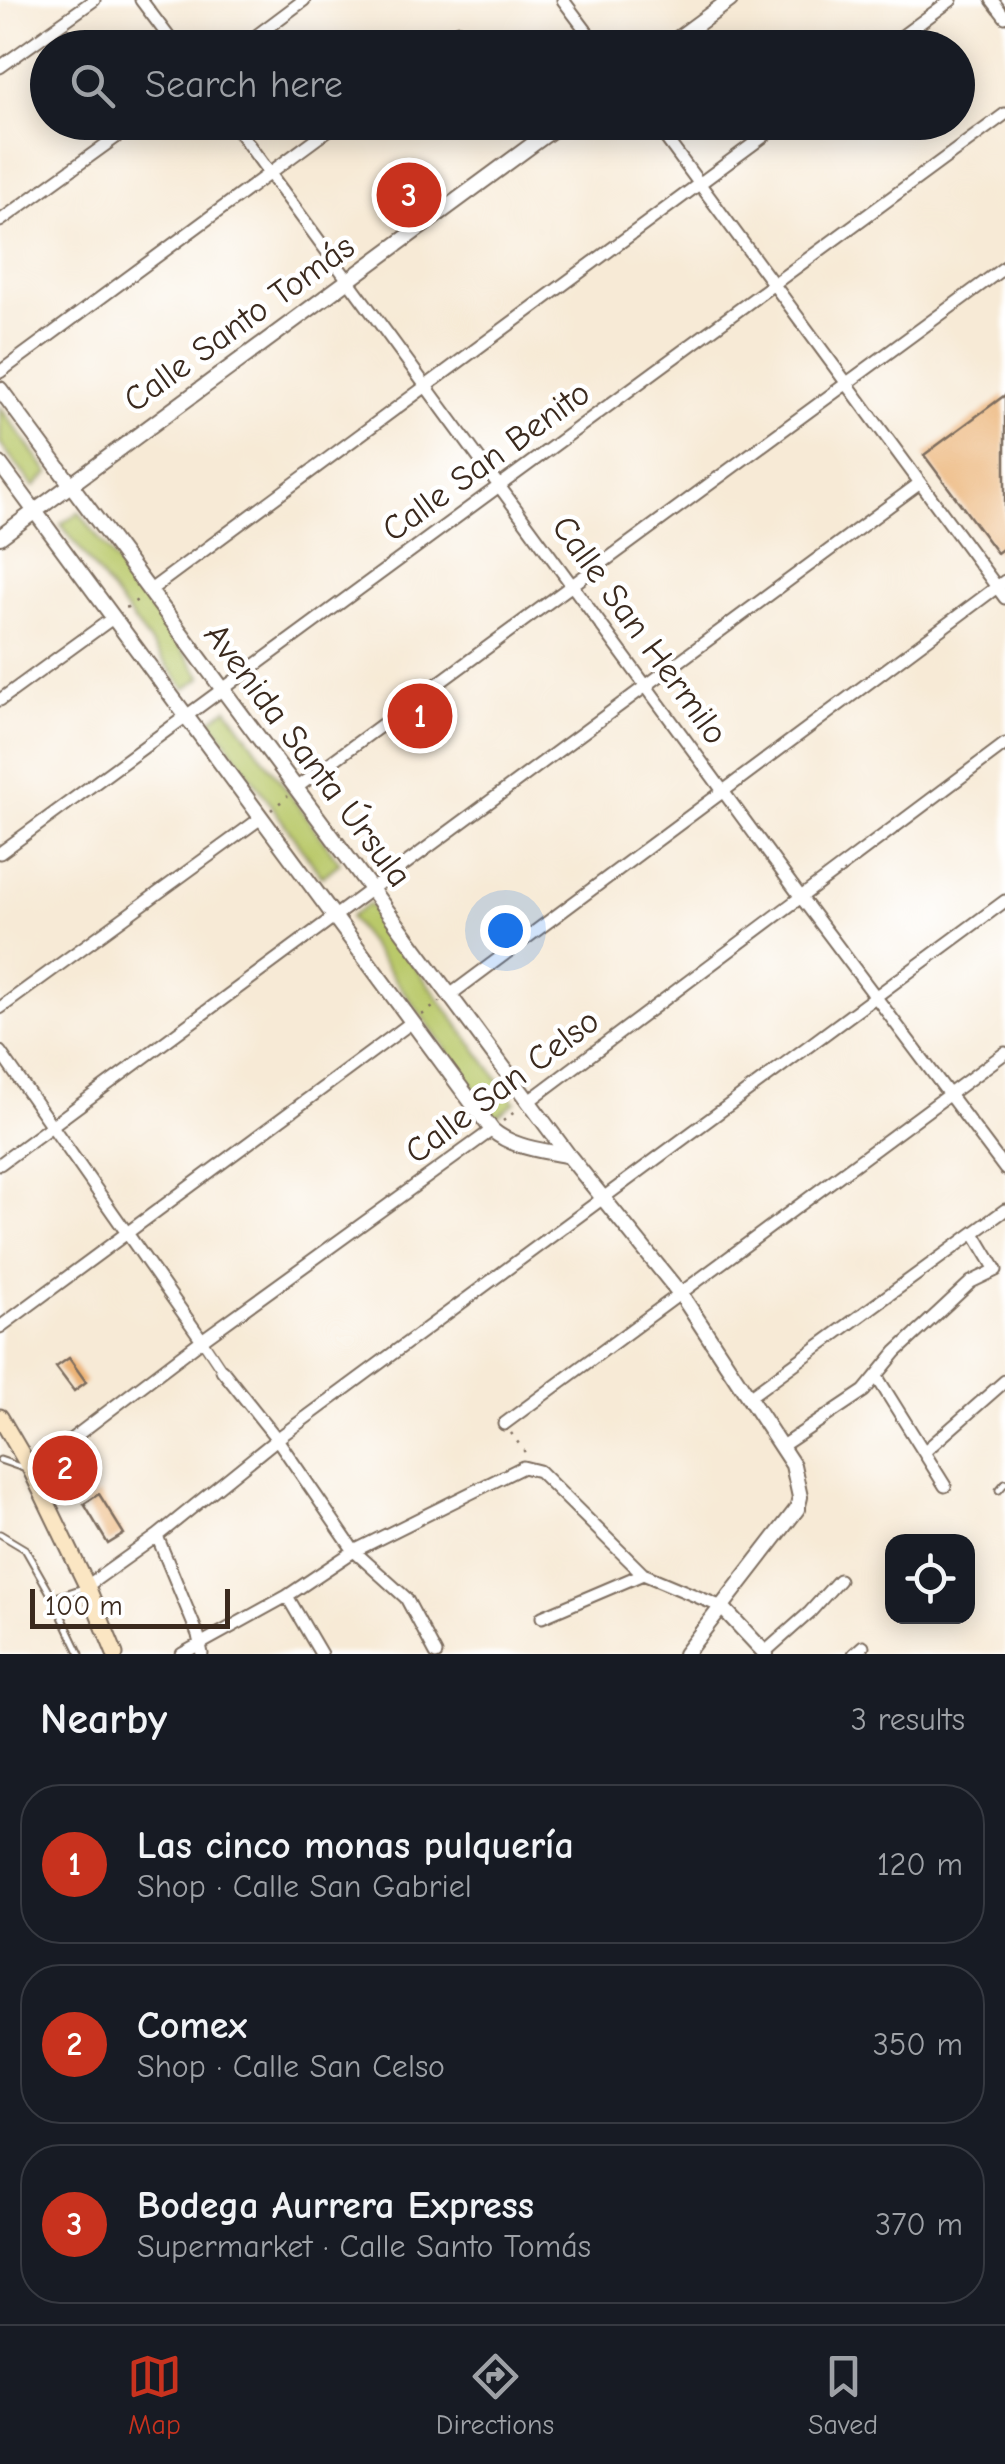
<!DOCTYPE html>
<html lang="en">
<head>
<meta charset="utf-8">
<style>
  body { margin:0; font-family:"Comic Neue",sans-serif; background:#20242c; color:#f1f3f6 }
  .controls { position:absolute; right:30px; bottom:30px; display:grid; overflow:hidden; border-radius:20px; box-shadow:0 5px 25px #0003 }
  .controls button { width:90px; height:90px; display:grid; place-items:center; padding:0; border:0; border-bottom:2px solid #363941; background:#171b24; color:#f1f3f6; font:50px sans-serif }
  .scale { position:absolute; left:30px; bottom:25px; width:200px; box-sizing:border-box; padding-left:10px; border:5px solid #3b2a1e; border-top:0; font-size:28px; line-height:35px; white-space:nowrap; color:#3b2a1e; -webkit-text-stroke:8px #fff; paint-order:stroke }
  .you { position:absolute; left:505px; top:930px; width:35px; height:35px; margin:-25px; border:8px solid #fff; border-radius:50%; background:#1a73e8; box-shadow:0 0 0 15px #1a73e833 }
  .badge { display:grid; place-items:center; width:65px; height:65px; border-radius:50%; background:#c8321e; color:#fff; font-size:32px; font-weight:700 }
  .pin { position:absolute; translate:-50% -50%; border:5px solid #fff; box-shadow:0 2px 10px #0006 }
  .list { margin:0; padding:0; list-style:none }
  h2 { display:flex; justify-content:space-between; align-items:center; height:130px; margin:0; padding:0 40px; font-size:42px }
  h2 small { font-size:32px; font-weight:400; color:#9ea1a6 }
  .list li { display:grid; grid-template-columns:65px 1fr auto; gap:30px; align-items:center; box-sizing:border-box; height:160px; margin:0 20px 20px; padding:0 20px; border:2px solid #363941; border-radius:40px }
  .list b { display:block; font-size:38px; white-space:nowrap }
  .list p { margin:0; font-size:32px; white-space:nowrap; color:#9ea1a6 }
  .list em { font-size:32px; font-style:normal; color:#9ea1a6 }
  .icon { flex:none; width:55px; height:55px; fill:none; stroke:currentColor; stroke-width:2; stroke-linecap:round; stroke-linejoin:round }
  .map { position:relative; flex:none; width:1005px; height:1654px; overflow:hidden }
  .search { position:absolute; background:#171b24; box-shadow:0 5px 25px #0003; left:30px; right:30px; top:30px; height:110px; display:flex; align-items:center; gap:25px; box-sizing:border-box; padding:0 35px; border-radius:55px; color:#9ea1a6; font-size:38px }
  .sheet { height:670px; background:#171b24 }
  nav { display:flex; justify-content:space-around; align-items:center; box-sizing:border-box; height:140px; border-top:2px solid #363941; background:#171b24; font-size:28px; color:#9ea1a6 }
  nav a { display:grid; justify-items:center; gap:5px }
  nav .on { color:#c8321e }
  .map>svg:first-child { display:block }
  .green { fill:#bac96b; stroke:#7a7a44; stroke-width:2.5 }
  .building { fill:#ebb275 }
  .lines { fill:none; stroke-linecap:round; stroke-linejoin:round }
  .service-casing { stroke:#7d6d5e; stroke-width:9 }
  .pedestrian-casing { stroke:#7d6d5e; stroke-width:12 }
  .minor-casing { stroke:#7d6d5e; stroke-width:15 }
  .tertiary-casing { stroke:#7d6d5e; stroke-width:18 }
  .secondary-casing { stroke:#7d6d5e; stroke-width:19 }
  .path { stroke:#7d6d5e; stroke-width:2.5; stroke-dasharray:2.5 8; stroke-linecap:butt }
  .service { stroke:#fff; stroke-width:5 }
  .pedestrian { stroke:#fff; stroke-width:9 }
  .minor { stroke:#fff; stroke-width:11 }
  .tertiary { stroke:#fff; stroke-width:14 }
  .secondary { stroke:#fbe6c3; stroke-width:15 }
  .labels { text-anchor:middle; dominant-baseline:central; stroke-width:9; stroke-linejoin:round; paint-order:stroke }
  .street-label { font-size:35px; fill:#3b2a1e; stroke:#fff }
</style>
</head>
<body>
<div class="map">
<svg width="1005" height="1654" viewBox="0 0 1005 1654">
  <rect width="100%" height="100%" fill="#fff"/>
  <filter id="ink" filterUnits="userSpaceOnUse"><feTurbulence type="fractalNoise" baseFrequency=".01" numOctaves="2"/><feDisplacementMap in="SourceGraphic" scale="20" xChannelSelector="R" yChannelSelector="G"/><feConvolveMatrix kernelMatrix="1 2 1 2 8 2 1 2 1" color-interpolation-filters="sRGB"/></filter>
  <filter id="wash" filterUnits="userSpaceOnUse"><feTurbulence type="fractalNoise" baseFrequency=".0048" numOctaves="4" result="noise"/><feDisplacementMap in="SourceGraphic" scale="40" xChannelSelector="R" yChannelSelector="G"/><feGaussianBlur stdDeviation="2.25" result="paint"/><feColorMatrix in="noise" values="0 0 0 0 0 0 0 0 0 0 0 0 0 0 0 0 0 1.4 0 .05"/><feComposite in="paint" operator="in"/></filter>
  <g filter="url(#wash)">
    <rect width="100%" height="100%" fill="#f7ead6"/>
    <path class="green" d="M0,407L49,473L34,487L0,443Z
      M79,512L202,677L185,689L61,524Z
      M227,708L340,863L322,877L211,720Z
      M369,904L515,1102L495,1117L350,917Z"/>
    <g id="blocks">
      <path class="building" d="M1005,395V547L997,553L924,455Z
        M69,1358L86,1382L74,1391L56,1367Z
        M99,1494L124,1534L108,1544L84,1504Z"/>
    </g>
  </g>
  <g filter="url(#ink)">
    <use href="#blocks" fill-opacity="0" stroke="#7d6d5e" stroke-width="2.5"/>
    <g class="lines">
      <defs>
        <path id="service" d="M0,1460L23,1468
          M999,1490L1005,1483
          M0,1534L25,1549L53,1598
          M80,1654L53,1598L86,1587"/>
        <path id="pedestrian" d="M202,1340L222,1370"/>
        <path id="minor" d="M141,0L177,48
          M563,0L599,48
          M992,0L1005,17
          M240,48L304,0
          M437,48L459,31
          M886,48L951,0
          M0,67L94,0
          M232,122L800,896L1005,1169
          M654,122L1005,598
          M0,221L137,122
          M0,372L339,122
          M149,591L783,122
          M0,700L114,617
          M296,788L1005,267
          M0,853L1005,114
          M450,995L1005,581
          M0,1008L261,818
          M0,1052L202,1340
          M529,1101L1005,744
          M0,1164L920,483
          M974,1233L996,1270
          M0,1327L412,1022
          M222,1370L277,1439L354,1551L406,1598L436,1654
          M877,1377L945,1486
          M749,1397L1005,1210
          M504,1424L1005,1053
          M782,1446L864,1391L896,1352L971,1282L996,1270
          M924,1452L1005,1381
          M31,1470L202,1340L492,1130
          M157,1536L198,1635L202,1654
          M87,1586L157,1536L277,1439L1005,901
          M287,1596L321,1654
          M542,1617L643,1574
          M765,1652L810,1612L839,1580
          M182,1654L287,1596L354,1551L523,1467L539,1471L643,1574L722,1607
          M854,1654L863,1646"/>
        <path id="tertiary" d="M665,48L730,0
          M0,389L569,1156L682,1296L793,1465L800,1497L797,1509L685,1654
          M0,464L492,1130C513,1148 542,1150 569,1156
          M0,537L563,122
          M722,1607L766,1654"/>
        <path id="secondary" d="M0,1417L31,1470L87,1586L115,1654"/>
      </defs>
      <use href="#service" class="service-casing"/>
      <use href="#pedestrian" class="pedestrian-casing"/>
      <use href="#minor" class="minor-casing"/>
      <use href="#tertiary" class="tertiary-casing"/>
      <use href="#secondary" class="secondary-casing"/>
      <path class="path" d="M126,608L140,598
        M271,810L288,796
        M422,1015L440,1002
        M503,1121L516,1111
        M511,1433L527,1455"/>
      <use href="#service" class="service"/>
      <use href="#pedestrian" class="pedestrian"/>
      <use href="#minor" class="minor"/>
      <use href="#tertiary" class="tertiary"/>
      <use href="#secondary" class="secondary"/>
    </g>
  </g>
  <g class="labels">
    <g class="street-label">
      <text transform="translate(239 323) rotate(-36)">Calle Santo Tomás</text>
      <text transform="translate(486 461) rotate(-36)">Calle San Benito</text>
      <text transform="translate(640 630) rotate(54)">Calle San Hermilo</text>
      <text transform="translate(308 755) rotate(53)">Avenida Santa Úrsula</text>
      <text transform="translate(502 1086) rotate(-37)">Calle San Celso</text>
    </g>
  </g>
</svg>
<div class="controls">
<button><svg class="icon" aria-label="locate" viewBox="0 0 24 24"><circle cx="12" cy="12" r="6"/><path d="M12 2v4M12 18v4M2 12h4M18 12h4"/></svg></button>
</div>
<div class="scale">100 m</div>
<div class="you"></div>
<div class="pin badge" style="left:420px;top:716px">1</div>
<div class="pin badge" style="left:65px;top:1468px">2</div>
<div class="pin badge" style="left:409px;top:195px">3</div>
<div class="search"><svg class="icon" aria-label="search" viewBox="0 0 24 24"><circle cx="10" cy="10" r="6"/><path d="M15 15l6 6"/></svg>Search here</div>
</div>
<section class="sheet">
<h2>Nearby<small>3 results</small></h2>
<ul class="list">
<li><span class="badge">1</span><div><b>Las cinco monas pulquería</b><p>Shop · Calle San Gabriel</p></div><em>120 m</em></li>
<li><span class="badge">2</span><div><b>Comex</b><p>Shop · Calle San Celso</p></div><em>350 m</em></li>
<li><span class="badge">3</span><div><b>Bodega Aurrera Express</b><p>Supermarket · Calle Santo Tomás</p></div><em>370 m</em></li>
</ul>
</section>
<nav>
<a class="on"><svg class="icon" aria-label="map" viewBox="0 0 24 24"><path d="M3 6l6-2 6 2 6-2v14l-6 2-6-2-6 2zM9 4v14M15 6v14"/></svg>Map</a>
<a><svg class="icon" aria-label="directions" viewBox="0 0 24 24"><path d="M12 3l9 9-9 9-9-9zM9 14v-3h6M13 9l2 2-2 2"/></svg>Directions</a>
<a><svg class="icon" aria-label="saved" viewBox="0 0 24 24"><path d="M7 4h10v16l-5-4-5 4z"/></svg>Saved</a>
</nav>
</body>
</html>
